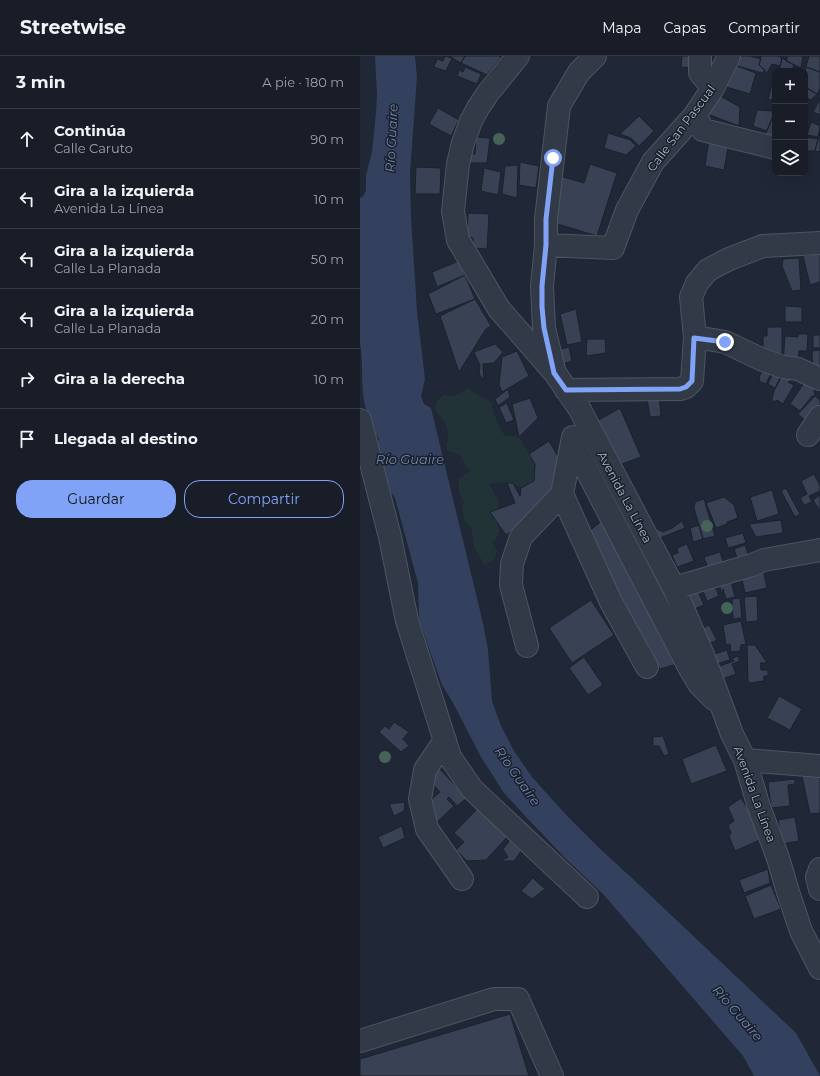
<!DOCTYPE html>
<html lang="es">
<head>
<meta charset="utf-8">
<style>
  body { margin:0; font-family:Montserrat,sans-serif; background:#212630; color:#f1f3f6 }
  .controls { position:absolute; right:12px; top:12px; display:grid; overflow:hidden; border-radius:8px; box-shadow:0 4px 16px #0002 }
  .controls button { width:36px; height:36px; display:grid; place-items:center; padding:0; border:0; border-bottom:1px solid #363b45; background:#181d28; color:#f1f3f6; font:20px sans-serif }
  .stop { position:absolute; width:12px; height:12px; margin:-9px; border:3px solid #80a3f7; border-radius:50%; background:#fff }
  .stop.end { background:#80a3f7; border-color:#fff; box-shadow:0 1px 4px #0008 }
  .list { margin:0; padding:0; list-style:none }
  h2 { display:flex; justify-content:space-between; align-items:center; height:52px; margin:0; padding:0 16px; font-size:17px }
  h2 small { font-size:13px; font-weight:400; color:#9fa2a8 }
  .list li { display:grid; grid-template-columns:26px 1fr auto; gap:12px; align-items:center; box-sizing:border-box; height:60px; padding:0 16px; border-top:1px solid #363b45 }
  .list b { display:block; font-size:15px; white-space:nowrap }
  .list p { margin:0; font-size:13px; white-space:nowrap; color:#9fa2a8 }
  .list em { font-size:13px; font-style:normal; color:#9fa2a8 }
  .actions { display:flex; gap:8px; padding:12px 16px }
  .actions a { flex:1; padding:9px 0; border:1px solid #80a3f7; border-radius:16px; text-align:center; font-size:14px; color:#80a3f7 }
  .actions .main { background:#80a3f7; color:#111 }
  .icon { flex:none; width:22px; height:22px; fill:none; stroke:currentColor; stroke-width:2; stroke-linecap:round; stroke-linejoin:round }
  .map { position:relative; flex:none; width:460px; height:1020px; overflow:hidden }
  header { display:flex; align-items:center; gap:24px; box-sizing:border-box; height:56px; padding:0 20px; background:#181d28; border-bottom:1px solid #363b45 }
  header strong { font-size:19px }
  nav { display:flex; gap:22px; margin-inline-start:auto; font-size:14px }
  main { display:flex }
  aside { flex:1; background:#181d28 }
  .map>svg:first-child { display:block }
  .green { fill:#223337 }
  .water { fill:#33415e }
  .building { fill:#394254; stroke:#1b212d }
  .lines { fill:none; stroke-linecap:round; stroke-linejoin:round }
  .minor-casing { stroke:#4e5462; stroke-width:24 }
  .minor { stroke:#333a47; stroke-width:22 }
  .tree { fill:#466358 }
  .route { stroke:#80a3f7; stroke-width:5 }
  .labels { text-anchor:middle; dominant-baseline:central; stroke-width:3; stroke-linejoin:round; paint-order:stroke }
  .street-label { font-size:12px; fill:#adb4c4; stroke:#191f2b }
  .water-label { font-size:13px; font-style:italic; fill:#7588ac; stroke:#191f2b }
</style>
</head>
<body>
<header>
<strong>Streetwise</strong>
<nav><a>Mapa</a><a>Capas</a><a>Compartir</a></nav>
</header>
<main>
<aside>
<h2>3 min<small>A pie · 180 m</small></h2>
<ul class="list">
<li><svg class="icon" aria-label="ahead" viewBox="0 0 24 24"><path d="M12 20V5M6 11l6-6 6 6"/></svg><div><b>Continúa</b><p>Calle Caruto</p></div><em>90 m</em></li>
<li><svg class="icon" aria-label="left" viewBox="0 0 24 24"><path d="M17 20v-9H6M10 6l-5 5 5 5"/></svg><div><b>Gira a la izquierda</b><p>Avenida La Línea</p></div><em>10 m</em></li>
<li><svg class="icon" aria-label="left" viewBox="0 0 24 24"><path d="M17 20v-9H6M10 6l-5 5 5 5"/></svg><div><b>Gira a la izquierda</b><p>Calle La Planada</p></div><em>50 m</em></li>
<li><svg class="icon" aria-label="left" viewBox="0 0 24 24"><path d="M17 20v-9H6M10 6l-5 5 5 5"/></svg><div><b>Gira a la izquierda</b><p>Calle La Planada</p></div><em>20 m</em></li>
<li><svg class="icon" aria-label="right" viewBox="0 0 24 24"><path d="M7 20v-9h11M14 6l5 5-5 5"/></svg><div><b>Gira a la derecha</b></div><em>10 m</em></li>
<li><svg class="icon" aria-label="arrive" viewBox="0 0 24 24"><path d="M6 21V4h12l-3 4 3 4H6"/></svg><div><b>Llegada al destino</b></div></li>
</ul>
<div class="actions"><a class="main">Guardar</a><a>Compartir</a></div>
</aside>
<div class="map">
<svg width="460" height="1020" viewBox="0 0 460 1020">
  <rect width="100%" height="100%" fill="#202736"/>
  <path class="green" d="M108,332L118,339L131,346L135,361L144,379L159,381L175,408L174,425L161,432C150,425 142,426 129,428L139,445L136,459L139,475L136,483L132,486L137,496L134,503L125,510L114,491L112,474L105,464L102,454L104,446L99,437V423L110,415L106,410L100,399L87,395C86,388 88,385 88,378C88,369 81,361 75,354L77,345L84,339C94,343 100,337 108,332Z"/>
  <path class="water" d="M15,0H55L57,21L50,116L51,161L57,255L65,323L61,340L64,348L71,352L123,567L128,594L132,645L141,670L154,695L172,721L209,762L237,790L274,824L436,977L460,1020H394L383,1000L243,838L205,802L169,764L144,737L121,701L92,645L82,629L59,564L58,527L35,442L20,419L15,392L19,383C13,374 7,360 5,349C0,329 4,308 0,287V141L2,142L6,135V119L12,96L16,56L17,39Z"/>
  <path class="building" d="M85,0L92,2L86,15L74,11L77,3L83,5Z
    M89,0H105L101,7Z
    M105,0H139L141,2L127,19L101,7Z
    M322,0H335L334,12L321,11Z
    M373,0H390L401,3L399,9L405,14L402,17L371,8Z
    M401,0H418L422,2L420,10L412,8L407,17L399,9Z
    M428,0H443L441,12L426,5Z
    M449,0H460V16L446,11Z
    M422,2L434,9L432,15H419Z
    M371,8L396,17L390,38L363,30Z
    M105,11L121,18L117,28L97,20L99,14L103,16Z
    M446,11L460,16V33L457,38L445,31V15Z
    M414,20L415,21V45L408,43Z
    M445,31L457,38L451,44L445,41Z
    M353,36L380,51L379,70L345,57Z
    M460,43V59L453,56Z
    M78,52L99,64L91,80L69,68Z
    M397,54L415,55L407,75L393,70Z
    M415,56V86L403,83Z
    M279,60L294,75L279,90L271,82L260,78Z
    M451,66L460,70L458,81L447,79Z
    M248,77L270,84L276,90L266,99L244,92Z
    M460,78V96L455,95L458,83Z
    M116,81L130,82L127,107H108V98H115Z
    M445,81L458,83L455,95H445Z
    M349,83L369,86L364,114L345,110Z
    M160,106L179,110L176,132L159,129Z
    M230,108L257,117L237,180L188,165L200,120L224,127Z
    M158,109L157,142L142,138L145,110Z
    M56,111L81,112L80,138H55Z
    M124,112L141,116L138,139L121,135Z
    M108,157L129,158L127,193L113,192V182L107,181Z
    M460,197V226L450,229L443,200Z
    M439,202L441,234L432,235L422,210L423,203Z
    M99,205L105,219L77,231L72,216Z
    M105,219L115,243L76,258L68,238Z
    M115,243L131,270L126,273L99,316L80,260Z
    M425,250L442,251V266H425Z
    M216,253L222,286L207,289L200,258Z
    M407,271H422V304L403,300V280H407Z
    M438,278H448L447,295H439L438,312L423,308L425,280L438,281Z
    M453,279H460V292H453Z
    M227,283H245L246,297L226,300Z
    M135,288L143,296L134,307L123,308L124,324L119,318L120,310L114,296Z
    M209,291L212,305L197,310L193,295Z
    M460,294V315H453L452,295Z
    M157,295L169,320L142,336L139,329L142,301Z
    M406,307L414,311L406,328L400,326L399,321Z
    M415,312L423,316L415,332L408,328Z
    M426,312L433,315V324L428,326L434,329L423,348L417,344L414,346L412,343L414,335Z
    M448,321L458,326L454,334L455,340H452L440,355L430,348Z
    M148,333L150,341L138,350L135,343Z
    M299,340L301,360L290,361L287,343Z
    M455,340L460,344V358L450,369L438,358Z
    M170,342L178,362L159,381L152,348Z
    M147,347L154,364L146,367L139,351Z
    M260,352L281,401L254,411L232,368Z
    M189,385L200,404L203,427L165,466L146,479L130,456L155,447L147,427H153L160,440L161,432L174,425L175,408L169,398Z
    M454,418L460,430V435L449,440L452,446L444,449L440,442L447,438L441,425Z
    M426,432L440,458L435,461L421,435Z
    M412,434L419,458L397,465L390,441Z
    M460,439V455L453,444Z
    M364,441L374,449L378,462L367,466V468L356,472L346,447Z
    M344,443L355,480L343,483L334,452L335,446Z
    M247,461L317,608L300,613L224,479Z
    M421,464L423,477L396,481L389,468Z
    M322,465L325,472L300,482L296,472L303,476L312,472Z
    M339,469L343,483L333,486L330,472Z
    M383,477L386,487L368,492L365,482Z
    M327,488L334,505L317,511L312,499L318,497L317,492Z
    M385,489L391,507L380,510L374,493Z
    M360,496L365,511L349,516L344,501Z
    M403,513L407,532L385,537L381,518Z
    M370,521L375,541L366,543L363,533L362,539L358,524Z
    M352,523L359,540L347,545L340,528Z
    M337,533L344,549L329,555L322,539Z
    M397,540L398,565L386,566L384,541Z
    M380,542L382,562L373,563L372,543Z
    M231,544L254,579L212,607L189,572Z
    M381,565L386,588L381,589L380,595L371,596L370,588L366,589L363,569Z
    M349,569L357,584L345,590L338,574Z
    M387,589H395L406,605V607H400L401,614H408V620H404V625L390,627L388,625Z
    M367,594L370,604L350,610L346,601Z
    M378,600L380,605L372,608L376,618L357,625L354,612L374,605L372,602Z
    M224,601L243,629L228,639L209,612Z
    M419,640L442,653L430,674L407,662Z
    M34,666L49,676L43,683L49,690L41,696L19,676L25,670L29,673Z
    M303,680L309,698L304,700L299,690H293V681Z
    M356,689L367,715L331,728L322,703Z
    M77,710L107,742L97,750L89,741L87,743L94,750L74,769L64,750L80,736L65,720Z
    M442,720L460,721V757L450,758Z
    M435,723V728L428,729L430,750L411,752L408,726Z
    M381,742L390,756L402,783L375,795L369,780L371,777L368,769L374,765L368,751Z
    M45,746L44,755L34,760L29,748Z
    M117,753L147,781L126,804L107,805L96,794L104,786L94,777Z
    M435,761L439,785L422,788L418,764Z
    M42,770L45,782L23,792L18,781Z
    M150,784L162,794L154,805H141L148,801L143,793Z
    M408,813L410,827L384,837L379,824Z
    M173,822L185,833L172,843L161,835Z
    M411,829L421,853L394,863L385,840Z
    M150,958L169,1020H0V1003Z"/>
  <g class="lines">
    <defs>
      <path id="minor" d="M158,0L128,37L118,52L111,65L103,87L98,108L93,155L98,184L139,253L195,317L219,352L314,532L343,599L372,678L385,704L399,751L418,802L428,836L441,875L460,912
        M340,0V17L353,32
        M335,59L343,74L415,92
        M186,189L253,192L267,154L293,106L335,59L353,32L369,0
        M335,281L365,286L403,304L423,311L438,313L460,323
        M194,314L184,272L182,230L186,189V163L199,50L219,16L235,0
        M206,334L320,333L326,331L332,325L335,281L331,241L337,227L348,214L369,203L403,190L460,187
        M0,364L30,481L47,565L90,701L112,733L227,841
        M448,379L460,361
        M212,386L329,611L339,628L354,643
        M202,438L251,546L287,611
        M314,532L392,509L404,504L460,494
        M167,590L151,529L152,508L161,481L202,438L213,381
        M85,684L65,714L60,743L67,773L102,823
        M385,704L460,710
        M460,813L457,821L460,833
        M0,985L134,943H158L192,1020"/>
    </defs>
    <use href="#minor" class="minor-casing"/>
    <use href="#minor" class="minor"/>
  </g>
  <g class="tree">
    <circle cx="139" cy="83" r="6"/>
    <circle cx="347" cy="470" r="6"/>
    <circle cx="367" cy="552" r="6"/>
    <circle cx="25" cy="701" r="6"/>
  </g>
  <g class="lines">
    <path class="route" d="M193,102L186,163V189L182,230V251L184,272L194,317L206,334L320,333L326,331L332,325L334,282L365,286"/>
  </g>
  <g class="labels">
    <g class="street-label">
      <text transform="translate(321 72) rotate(-53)">Calle San Pascual</text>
      <text transform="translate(265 441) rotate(62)">Avenida La Línea</text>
      <text transform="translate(395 738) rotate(70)">Avenida La Línea</text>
    </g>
    <g class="water-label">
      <text transform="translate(31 82) rotate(-87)">Río Guaire</text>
      <text x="50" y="403">Río Guaire</text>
      <text transform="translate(158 720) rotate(55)">Río Guaire</text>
      <text transform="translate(378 957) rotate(49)">Río Guaire</text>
    </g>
  </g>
</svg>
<div class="controls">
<button>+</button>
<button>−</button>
<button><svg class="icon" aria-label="layers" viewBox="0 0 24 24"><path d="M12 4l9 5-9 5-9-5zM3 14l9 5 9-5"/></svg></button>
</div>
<div class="stop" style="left:193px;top:102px"></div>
<div class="stop end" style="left:365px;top:286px"></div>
</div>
</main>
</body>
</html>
